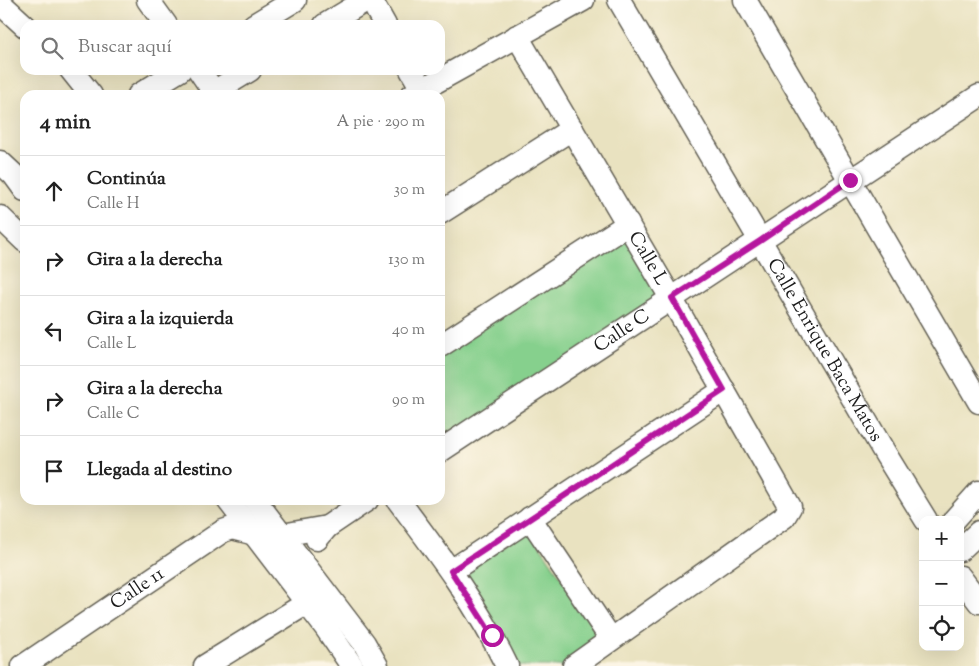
<!DOCTYPE html>
<html lang="es">
<head>
<meta charset="utf-8">
<style>
  body { margin:0; font-family:"Sorts Mill Goudy",serif; background:#f2f2f2; color:#222 }
  .controls { position:absolute; right:15px; bottom:15px; display:grid; overflow:hidden; border-radius:10px; box-shadow:0 5px 20px #0002 }
  .controls button { width:45px; height:45px; display:grid; place-items:center; padding:0; border:0; border-bottom:1px solid #e0e0e0; background:#fff; color:#222; font:25px sans-serif }
  .stop { position:absolute; width:15px; height:15px; margin:-11px; border:4px solid #b5179e; border-radius:50%; background:#fff }
  .stop.end { background:#b5179e; border-color:#fff; box-shadow:0 1px 5px #0008 }
  .list { margin:0; padding:0; list-style:none }
  h2 { display:flex; justify-content:space-between; align-items:center; height:65px; margin:0; padding:0 20px; font-size:21px }
  h2 small { font-size:16px; font-weight:400; color:#767676 }
  .list li { display:grid; grid-template-columns:32px 1fr auto; gap:15px; align-items:center; box-sizing:border-box; height:70px; padding:0 20px; border-top:1px solid #e0e0e0 }
  .list b { display:block; font-size:19px; white-space:nowrap }
  .list p { margin:0; font-size:16px; white-space:nowrap; color:#767676 }
  .list em { font-size:16px; font-style:normal; color:#767676 }
  .icon { flex:none; width:28px; height:28px; fill:none; stroke:currentColor; stroke-width:2; stroke-linecap:round; stroke-linejoin:round }
  .map { position:relative; flex:none; width:979px; height:666px; overflow:hidden }
  .search { position:absolute; background:#fff; box-shadow:0 5px 20px #0002; left:20px; top:20px; width:425px; height:55px; display:flex; align-items:center; gap:12px; box-sizing:border-box; padding:0 18px; border-radius:15px; color:#767676; font-size:19px }
  .panel { position:absolute; background:#fff; box-shadow:0 5px 20px #0002; left:20px; top:90px; width:425px; height:415px; border-radius:15px }
  .map>svg:first-child { display:block }
  .green { fill:#86d08d; stroke:#517654 }
  .lines { fill:none; stroke-linecap:round; stroke-linejoin:round }
  .minor-casing { stroke:#646155; stroke-width:25 }
  .minor { stroke:#fff; stroke-width:22 }
  .route { stroke:#b5179e; stroke-width:6 }
  .labels { text-anchor:middle; dominant-baseline:central; stroke-width:4; stroke-linejoin:round; paint-order:stroke }
  .street-label { font-size:19px; fill:#1c1c1c; stroke:#fcf5e5 }
</style>
</head>
<body>
<div class="map">
<svg width="979" height="666" viewBox="0 0 979 666">
  <rect width="100%" height="100%" fill="#fcf5e5"/>
  <filter id="ink" filterUnits="userSpaceOnUse"><feTurbulence type="fractalNoise" baseFrequency=".02" numOctaves="2"/><feDisplacementMap in="SourceGraphic" scale="10" xChannelSelector="R" yChannelSelector="G"/><feConvolveMatrix kernelMatrix="1 2 1 2 8 2 1 2 1" color-interpolation-filters="sRGB"/></filter>
  <filter id="wash" filterUnits="userSpaceOnUse"><feTurbulence type="fractalNoise" baseFrequency=".0096" numOctaves="4" result="noise"/><feDisplacementMap in="SourceGraphic" scale="20" xChannelSelector="R" yChannelSelector="G"/><feGaussianBlur stdDeviation="1.12" result="paint"/><feColorMatrix in="noise" values="0 0 0 0 0 0 0 0 0 0 0 0 0 0 0 0 0 1.4 0 .05"/><feComposite in="paint" operator="in"/></filter>
  <g filter="url(#wash)">
    <rect width="100%" height="100%" fill="#e9e2c0"/>
    <path class="green" d="M625,236L662,297L440,444V355Z
      M528,528L603,640L567,666H515L463,572Z"/>
  </g>
  <g filter="url(#ink)">
    <g class="lines">
      <defs>
        <g id="minor">
          <path d="M148,0L166,25"/>
          <path d="M371,0L385,25"/>
          <path id="s1" d="M619,0L886,455L926,520"/>
          <path d="M745,0L979,402"/>
          <path d="M0,3L25,26"/>
          <path d="M254,25L295,0"/>
          <path d="M325,25L366,0"/>
          <path id="s2" d="M517,36L671,298L790,507L784,517L574,666"/>
          <path d="M71,70L91,95"/>
          <path d="M199,70L216,95"/>
          <path d="M411,70L422,89"/>
          <path d="M139,95L180,70"/>
          <path d="M209,95L250,70"/>
          <path d="M412,95L583,0"/>
          <path d="M0,162L14,175L25,190"/>
          <path d="M440,213L572,129"/>
          <path d="M0,217L25,241"/>
          <path d="M440,346L628,224"/>
          <path id="s3" d="M440,451L979,96"/>
          <path d="M228,500L326,628L352,666"/>
          <path d="M255,500L364,643L377,666"/>
          <path d="M398,500C438,553 478,606 507,666"/>
          <path d="M530,518L611,639"/>
          <path d="M954,520L979,492"/>
          <path d="M317,539L327,527L367,500"/>
          <path d="M960,550L979,532"/>
          <path d="M451,571L724,390"/>
          <path d="M960,577L979,602"/>
          <path id="s4" d="M23,666L223,531L232,528L255,534L282,535L327,527"/>
          <path d="M205,666L307,603"/>
        </g>
      </defs>
      <use href="#minor" class="minor-casing"/>
      <use href="#minor" class="minor"/>
    </g>
  </g>
  <g class="lines" filter="url(#ink)">
    <path class="route" d="M492,635L451,571L724,390L672,298L760,241L850,180"/>
  </g>
  <g class="labels">
    <g class="street-label">
      <text stroke="none"><textPath href="#s2" startOffset="258">Calle L</textPath></text>
      <text stroke="none"><textPath href="#s3" startOffset="218">Calle C</textPath></text>
      <text stroke="none"><textPath href="#s1" startOffset="406">Calle Enrique Baca Matos</textPath></text>
      <text stroke="none"><textPath href="#s4" startOffset="138">Calle 11</textPath></text>
    </g>
  </g>
</svg>
<div class="controls">
<button>+</button>
<button>−</button>
<button><svg class="icon" aria-label="locate" viewBox="0 0 24 24"><circle cx="12" cy="12" r="6"/><path d="M12 2v4M12 18v4M2 12h4M18 12h4"/></svg></button>
</div>
<div class="stop" style="left:492px;top:635px"></div>
<div class="stop end" style="left:850px;top:180px"></div>
<div class="search"><svg class="icon" aria-label="search" viewBox="0 0 24 24"><circle cx="10" cy="10" r="6"/><path d="M15 15l6 6"/></svg>Buscar aquí</div>
<section class="panel">
<h2>4 min<small>A pie · 290 m</small></h2>
<ul class="list">
<li><svg class="icon" aria-label="ahead" viewBox="0 0 24 24"><path d="M12 20V5M6 11l6-6 6 6"/></svg><div><b>Continúa</b><p>Calle H</p></div><em>30 m</em></li>
<li><svg class="icon" aria-label="right" viewBox="0 0 24 24"><path d="M7 20v-9h11M14 6l5 5-5 5"/></svg><div><b>Gira a la derecha</b></div><em>130 m</em></li>
<li><svg class="icon" aria-label="left" viewBox="0 0 24 24"><path d="M17 20v-9H6M10 6l-5 5 5 5"/></svg><div><b>Gira a la izquierda</b><p>Calle L</p></div><em>40 m</em></li>
<li><svg class="icon" aria-label="right" viewBox="0 0 24 24"><path d="M7 20v-9h11M14 6l5 5-5 5"/></svg><div><b>Gira a la derecha</b><p>Calle C</p></div><em>90 m</em></li>
<li><svg class="icon" aria-label="arrive" viewBox="0 0 24 24"><path d="M6 21V4h12l-3 4 3 4H6"/></svg><div><b>Llegada al destino</b></div></li>
</ul>
</section>
</div>
</body>
</html>
